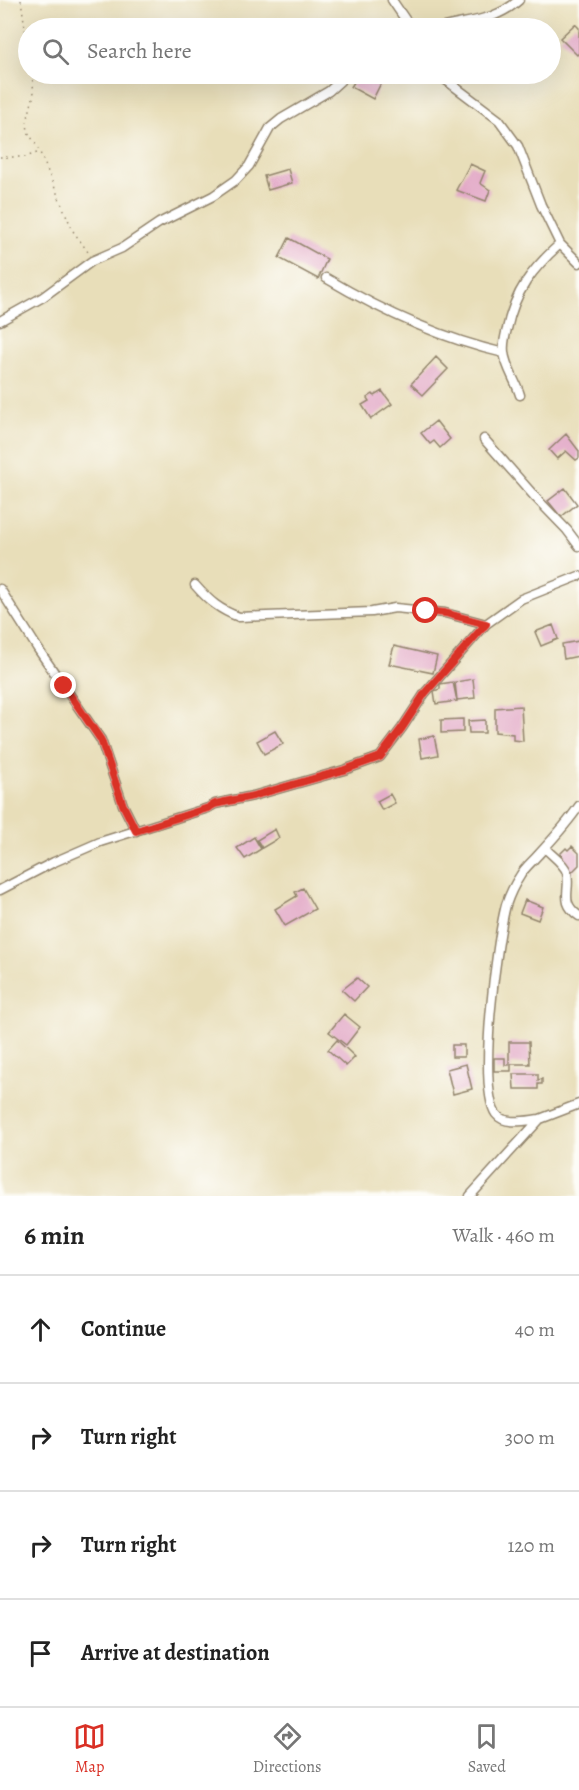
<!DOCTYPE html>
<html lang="en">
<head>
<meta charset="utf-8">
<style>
  body { margin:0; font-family:Alegreya,serif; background:#f6f6f6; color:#222 }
  .stop { position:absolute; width:18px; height:18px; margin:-14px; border:4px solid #d93025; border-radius:50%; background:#fff }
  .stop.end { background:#d93025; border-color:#fff; box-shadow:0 2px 6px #0008 }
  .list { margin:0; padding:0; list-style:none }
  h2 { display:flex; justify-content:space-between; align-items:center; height:78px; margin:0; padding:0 24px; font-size:26px }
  h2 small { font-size:20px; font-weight:400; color:#767676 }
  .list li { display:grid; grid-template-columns:39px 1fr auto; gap:18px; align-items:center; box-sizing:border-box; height:108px; padding:0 24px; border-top:2px solid #e0e0e0 }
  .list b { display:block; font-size:22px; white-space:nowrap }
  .list em { font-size:20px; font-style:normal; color:#767676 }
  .icon { flex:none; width:33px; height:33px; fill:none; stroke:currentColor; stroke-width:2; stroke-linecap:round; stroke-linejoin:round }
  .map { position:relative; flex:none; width:579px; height:1196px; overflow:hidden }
  .search { position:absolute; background:#fff; box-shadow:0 6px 24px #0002; left:18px; right:18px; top:18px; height:66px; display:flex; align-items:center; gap:15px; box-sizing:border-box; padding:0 21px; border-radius:33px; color:#767676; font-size:22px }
  .sheet { height:510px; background:#fff }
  nav { display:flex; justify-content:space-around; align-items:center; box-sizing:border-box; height:84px; border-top:2px solid #e0e0e0; background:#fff; font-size:16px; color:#767676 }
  nav a { display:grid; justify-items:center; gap:3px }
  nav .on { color:#d93025 }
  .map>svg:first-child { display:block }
  .building { fill:#e3aac8 }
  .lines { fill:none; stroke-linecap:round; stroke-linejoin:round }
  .street-casing { stroke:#92846c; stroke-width:11 }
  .path { stroke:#92846c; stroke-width:1.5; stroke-dasharray:1.5 4.5; stroke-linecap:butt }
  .street { stroke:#fff; stroke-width:8 }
  .route { stroke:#d93025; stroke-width:8 }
</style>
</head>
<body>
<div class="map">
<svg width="579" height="1196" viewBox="0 0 579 1196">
  <rect width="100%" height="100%" fill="#fdfcf7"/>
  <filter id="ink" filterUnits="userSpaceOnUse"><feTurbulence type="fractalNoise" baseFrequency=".0167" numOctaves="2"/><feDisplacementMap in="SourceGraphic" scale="12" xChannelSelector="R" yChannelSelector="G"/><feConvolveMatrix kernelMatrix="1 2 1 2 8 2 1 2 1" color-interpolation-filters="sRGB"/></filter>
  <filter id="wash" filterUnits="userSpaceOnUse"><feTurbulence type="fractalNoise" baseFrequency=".008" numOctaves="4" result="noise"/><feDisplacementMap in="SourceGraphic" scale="24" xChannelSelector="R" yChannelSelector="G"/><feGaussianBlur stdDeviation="1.35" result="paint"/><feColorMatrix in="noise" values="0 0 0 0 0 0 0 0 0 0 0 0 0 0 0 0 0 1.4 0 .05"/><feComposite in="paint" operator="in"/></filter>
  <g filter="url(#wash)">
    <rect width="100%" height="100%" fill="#e8deb9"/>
    <g id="blocks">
      <path class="building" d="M575,24L579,28V53L577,55L560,38Z
        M359,74L385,75L373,99L351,87Z
        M470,164L485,171L480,183L490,190L486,201L456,190Z
        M288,169L292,183L268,190L264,176Z
        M289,238L327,259L318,279L279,258Z
        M436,357L448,369L423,395L411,384Z
        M382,391L392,404L371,419L362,405L369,401L367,398L373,394L374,396Z
        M436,421L450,439L440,448L434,441L430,444L421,433Z
        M566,434L579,451V458L576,460L566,451L557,459L549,450Z
        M565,488L577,504L561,517L548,501Z
        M553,625L558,639L541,646L535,632Z
        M579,641V656L564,659L562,644Z
        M394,646L437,656L433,673L389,664Z
        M473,679L475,698L457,700L455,682Z
        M453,682L457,701L436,704L434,691L440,689V684Z
        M521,706L523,741L513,740V734L495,732V708Z
        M463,719V732L441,733V720Z
        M485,720V733H469L468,721Z
        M275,731L283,744L264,754L257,741Z
        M434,736L438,755L422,758L419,739Z
        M390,794L395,803L382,810L377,801Z
        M275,829L279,838L262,848L257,840Z
        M254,837L261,849L245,859L237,848Z
        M572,846L579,853V865L571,873L558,860L562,856L560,854L566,848L568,850Z
        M303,888L315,909L285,926L275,909L297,896L295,892Z
        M525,900L543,907L538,920L520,913Z
        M357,978L367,987L354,1001L342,990Z
        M344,1014L360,1027L346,1045L329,1032Z
        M337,1040L355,1057L346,1066L328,1050Z
        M509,1042H529L530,1064H511V1071H494V1058H505V1065H509Z
        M452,1045H464V1057H452Z
        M466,1064L472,1089L453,1094L447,1069Z
        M513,1074H538V1080L542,1079V1084H538V1089H514Z"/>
    </g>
  </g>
  <g filter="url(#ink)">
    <use href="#blocks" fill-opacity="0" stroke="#92846c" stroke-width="1.5"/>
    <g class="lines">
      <defs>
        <path id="street" d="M392,0L411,28
          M440,28C470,20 494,22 519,0
          M438,74L499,120L518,146L541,205L560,244L579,263
          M326,278C380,310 443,339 504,353
          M0,321L43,297L92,261L122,248L159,223L213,196L236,180L249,166L270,128L281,119L329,91L348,74
          M520,395C516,381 505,366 504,352C503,344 505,336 507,329C515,291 532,269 560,244
          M484,439L536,498L567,530L579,546
          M195,585C209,601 220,610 239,617L372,612L395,608L445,613L486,624
          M0,589L38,649L101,740L123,805L136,831
          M545,848C551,855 565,864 567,873C571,891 559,902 579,916
          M0,890L54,862L100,842L208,808L215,804L253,796L344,770L380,757L402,728L425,693L486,624L521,599L579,576
          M540,1119C528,1120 505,1126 496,1114C477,1088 497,939 506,905C509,896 514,885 520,876C524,868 532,862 538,855C552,840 567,824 579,806
          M470,1196L540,1119L579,1104"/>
      </defs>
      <use href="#street" class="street-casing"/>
      <path class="path" d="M21,0L28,49
        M32,74L34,94L27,122L28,132L38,148L73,231L88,252
        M0,157H25L40,152"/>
      <use href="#street" class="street"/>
    </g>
  </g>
  <g class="lines" filter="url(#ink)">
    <path class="route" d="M64,686L101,740L123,805L136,831L208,808L215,804L253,796L344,770L380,757L402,728L425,693L486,624L445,613L426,611"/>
  </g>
</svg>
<div class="stop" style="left:426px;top:611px"></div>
<div class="stop end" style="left:64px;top:686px"></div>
<div class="search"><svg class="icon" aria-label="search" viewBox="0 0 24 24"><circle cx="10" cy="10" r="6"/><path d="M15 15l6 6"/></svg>Search here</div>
</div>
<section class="sheet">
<h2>6 min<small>Walk · 460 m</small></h2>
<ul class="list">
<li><svg class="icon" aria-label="ahead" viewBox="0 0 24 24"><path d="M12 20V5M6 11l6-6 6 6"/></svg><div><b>Continue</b></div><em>40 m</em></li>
<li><svg class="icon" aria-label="right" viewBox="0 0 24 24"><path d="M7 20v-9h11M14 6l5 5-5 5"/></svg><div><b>Turn right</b></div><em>300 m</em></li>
<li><svg class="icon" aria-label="right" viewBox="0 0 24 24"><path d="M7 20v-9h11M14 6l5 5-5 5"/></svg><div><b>Turn right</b></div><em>120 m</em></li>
<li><svg class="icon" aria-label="arrive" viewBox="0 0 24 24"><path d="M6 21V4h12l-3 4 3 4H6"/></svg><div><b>Arrive at destination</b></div></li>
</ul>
</section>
<nav>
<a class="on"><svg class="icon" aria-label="map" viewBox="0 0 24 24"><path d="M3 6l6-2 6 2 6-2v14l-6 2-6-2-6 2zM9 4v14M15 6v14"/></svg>Map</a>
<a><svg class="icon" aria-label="directions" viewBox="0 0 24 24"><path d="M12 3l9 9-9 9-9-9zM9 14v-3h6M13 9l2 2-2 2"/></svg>Directions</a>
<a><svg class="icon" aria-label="saved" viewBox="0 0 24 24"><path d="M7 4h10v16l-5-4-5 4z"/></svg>Saved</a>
</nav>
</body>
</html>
